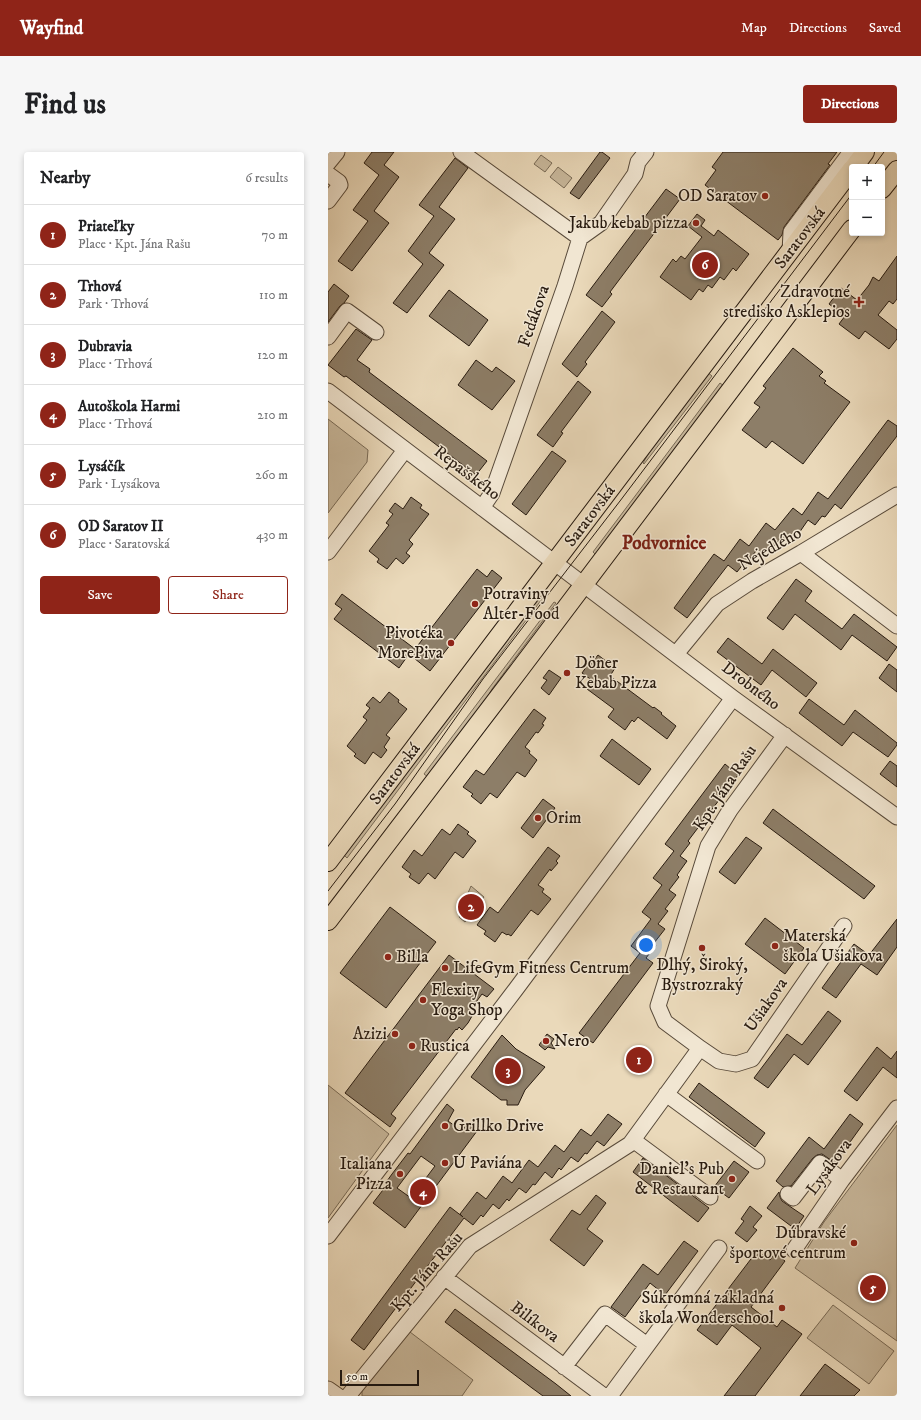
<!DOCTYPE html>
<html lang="en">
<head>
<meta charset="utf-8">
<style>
  body { margin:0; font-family:"IM FELL DW Pica",serif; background:#f6f6f6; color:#202124 }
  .controls { position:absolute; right:12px; top:12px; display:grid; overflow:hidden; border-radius:4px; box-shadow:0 2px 6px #0003 }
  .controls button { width:36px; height:36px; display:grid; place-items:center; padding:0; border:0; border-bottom:1px solid #e0e0e0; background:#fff; color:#202124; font:20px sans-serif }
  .scale { position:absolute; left:12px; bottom:10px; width:79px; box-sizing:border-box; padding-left:4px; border:2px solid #281b10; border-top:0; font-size:11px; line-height:14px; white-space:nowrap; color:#281b10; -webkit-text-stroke:3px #f1e6d2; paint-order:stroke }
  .you { position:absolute; left:318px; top:793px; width:14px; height:14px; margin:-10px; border:3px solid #fff; border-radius:50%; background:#1a73e8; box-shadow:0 0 0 6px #1a73e833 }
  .badge { display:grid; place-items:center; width:26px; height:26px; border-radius:50%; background:#8f2418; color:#fff; font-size:13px; font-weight:700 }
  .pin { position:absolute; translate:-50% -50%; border:2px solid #fff; box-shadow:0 1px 4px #0006 }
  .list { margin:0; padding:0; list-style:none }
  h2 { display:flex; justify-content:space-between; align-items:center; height:52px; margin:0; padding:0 16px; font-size:17px }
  h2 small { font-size:13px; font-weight:400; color:#757577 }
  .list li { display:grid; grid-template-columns:26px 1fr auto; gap:12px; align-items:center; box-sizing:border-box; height:60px; padding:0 16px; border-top:1px solid #e0e0e0 }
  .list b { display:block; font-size:15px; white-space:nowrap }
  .list p { margin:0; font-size:13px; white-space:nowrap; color:#757577 }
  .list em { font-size:13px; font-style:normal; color:#757577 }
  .actions { display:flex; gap:8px; padding:12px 16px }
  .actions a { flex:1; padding:9px 0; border:1px solid #8f2418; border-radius:4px; text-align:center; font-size:14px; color:#8f2418 }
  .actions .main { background:#8f2418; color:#fff }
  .map { position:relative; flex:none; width:569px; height:1244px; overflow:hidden; border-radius:4px }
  header { display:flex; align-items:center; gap:24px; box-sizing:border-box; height:56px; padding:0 20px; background:#8f2418; color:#fff }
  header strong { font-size:19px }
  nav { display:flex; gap:22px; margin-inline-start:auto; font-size:14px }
  .intro { display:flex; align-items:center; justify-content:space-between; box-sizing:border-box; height:96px; padding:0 24px }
  h1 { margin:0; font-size:28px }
  .button { padding:10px 18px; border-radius:4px; background:#8f2418; color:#fff; font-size:14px; font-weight:700 }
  main { display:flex; gap:24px; padding:0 24px }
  aside { flex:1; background:#fff; border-radius:4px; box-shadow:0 2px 6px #0003 }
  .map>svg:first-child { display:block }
  .green { fill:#c9b99d; stroke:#786a56 }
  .building { fill:#8d7e68; stroke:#281b10; fill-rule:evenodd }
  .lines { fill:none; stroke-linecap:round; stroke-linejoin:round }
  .minor-casing { stroke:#584a3a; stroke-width:17 }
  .major-casing { stroke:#281b10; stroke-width:20 }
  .minor { stroke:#f1e6d2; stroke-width:15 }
  .major { stroke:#ead9ba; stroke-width:18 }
  .tram { stroke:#281b10; stroke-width:1 }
  .poi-dot { fill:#8f2418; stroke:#f1e6d2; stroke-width:1.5 }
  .labels { text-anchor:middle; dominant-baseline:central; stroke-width:3; stroke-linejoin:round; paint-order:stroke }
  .poi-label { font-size:17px; fill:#281b10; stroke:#f1e6d2; text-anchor:start }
  .street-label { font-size:17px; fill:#281b10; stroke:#f1e6d2 }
  .quarter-label { font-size:19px; font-weight:bold; fill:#7a1f14; stroke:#f1e6d2 }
</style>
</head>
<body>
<header>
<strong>Wayfind</strong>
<nav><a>Map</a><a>Directions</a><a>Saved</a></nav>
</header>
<div class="intro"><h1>Find us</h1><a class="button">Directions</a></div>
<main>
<aside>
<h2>Nearby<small>6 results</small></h2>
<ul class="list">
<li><span class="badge">1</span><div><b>Priateľky</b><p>Place · Kpt. Jána Rašu</p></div><em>70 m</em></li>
<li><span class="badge">2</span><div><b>Trhová</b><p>Park · Trhová</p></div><em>110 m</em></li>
<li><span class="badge">3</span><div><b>Dubravia</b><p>Place · Trhová</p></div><em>120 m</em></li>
<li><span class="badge">4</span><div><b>Autoškola Harmi</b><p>Place · Trhová</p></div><em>210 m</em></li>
<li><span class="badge">5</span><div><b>Lysáčík</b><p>Park · Lysákova</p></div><em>260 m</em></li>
<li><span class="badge">6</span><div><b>OD Saratov II</b><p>Place · Saratovská</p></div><em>430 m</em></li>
</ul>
<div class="actions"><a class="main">Save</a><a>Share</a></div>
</aside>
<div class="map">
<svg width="569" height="1244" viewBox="0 0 569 1244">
  <rect width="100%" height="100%" fill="#ead9ba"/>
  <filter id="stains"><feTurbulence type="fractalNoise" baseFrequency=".005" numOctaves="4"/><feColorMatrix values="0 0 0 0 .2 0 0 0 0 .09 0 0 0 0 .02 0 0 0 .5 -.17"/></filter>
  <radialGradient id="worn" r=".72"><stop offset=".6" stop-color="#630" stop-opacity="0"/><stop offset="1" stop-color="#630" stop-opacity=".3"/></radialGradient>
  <path class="green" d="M213,3L224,11L217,20L206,12Z
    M230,15L244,26L236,36L222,25Z
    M379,220L384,224L316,312L315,311L334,278Z
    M392,231L396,234L269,404L265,400Z
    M0,267L40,298L39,310L0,361Z
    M212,439L217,443L19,706L16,703Z
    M226,450L228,451L164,537L149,564L100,625L96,622Z
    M143,734L156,745L137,770L131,765L145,745L140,741Z
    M0,933L61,982L0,1066Z
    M569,973V1189L467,1116L496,1070Z
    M505,1153L566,1199L541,1232L479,1186Z
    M82,1180L145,1228L134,1244H34V1239L77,1185Z"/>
  <path class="building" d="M44,0H66L56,13L71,25L46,59L61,71L24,119L10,109L40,69L25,58L51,23L36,11Z
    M272,0H274L282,6L251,47L242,41Z
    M395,0H509L500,12L502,13L456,75L454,83L450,88L377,33L388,18L384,15Z
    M127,6L140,16L111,55L127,67L101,101L116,113L79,161L65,151L95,112L80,99L106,64L91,53Z
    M338,37L352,47L282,140L284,142L274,155L258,143Z
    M369,62L377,68L373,74L386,84L390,78L421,102L408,119L405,116L396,128L392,125L384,136L380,133L375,140L371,137L363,148L332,125L345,107L348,110L353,104L357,107L374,85L360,74Z
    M569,104V147L565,152L561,149L550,163L569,178V187L561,197L537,179L531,187L511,172L517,164L501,152L513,136L529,148L541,133L545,125L551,129Z
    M6,132L21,144L16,151L12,154L0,170V140Z
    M121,138L160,168L141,194L101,164Z
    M274,159L287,170L257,210L259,212L249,225L234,212Z
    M28,177L44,188L29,208L42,217L41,220L159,309L148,323L18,224L16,225L0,213Z
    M465,196L495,220L491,224L498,229L496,231L522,250L475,312L444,289L438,296L414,278L432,255L426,251L438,236L435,234Z
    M148,208L164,220L168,215L187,229L164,258L130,233Z
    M250,229L263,240L233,280L235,281L225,295L209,283Z
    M560,268L569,274V284L513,357L507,352L497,365L494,364L487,373L480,368L471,381L468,379L461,389L454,384L444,397L442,395L435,404L428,399L418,412L416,411L409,420L400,413L359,466L346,456L386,402L396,409L412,387L421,394L438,371L447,378L465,356L474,363L490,340L500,347Z
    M224,299L238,309L198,363L184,352Z
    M83,345L94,353L92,356L101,362L81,388L85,392L78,401L82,404L75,412L68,406L59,417L49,410L51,407L41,399L61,373L58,371L65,362L61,359L67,351L75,357Z
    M149,417L159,425L164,418L174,426L102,519L81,502L71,516L6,467L14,457L7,452L14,442L87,497Z
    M468,427L484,439L477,449L514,477L526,462L569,495L559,509L524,483L513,498L467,462L455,478L439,466Z
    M400,486L434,512L445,497L489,531L478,545L444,518L433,533L389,500Z
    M270,503L287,516L282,524L325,556L326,555L334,561L333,562L348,574L339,587L310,565L306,570L304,568L297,578L280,565L286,557L259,537L265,529L254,521L261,511L263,512Z
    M561,512L569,518V540L551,526Z
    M221,518L233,526L221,543L213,536L219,528L215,526Z
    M61,540L71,548L70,550L79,557L58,583L62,586L56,595L59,598L53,606L45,600L37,612L26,604L28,602L19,594L39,568L35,565L42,556L38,553L45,545L52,551Z
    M481,547L516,573L527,558L569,591V593L560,605L525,580L514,594L471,561Z
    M206,557L218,566L214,572L216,573L210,581L208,580L197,595L202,599L201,601L209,608L197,625L189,620L169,646L162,641L153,652L143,644L145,642L135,635L148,618L156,623Z
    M284,587L323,617L311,633L272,604Z
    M562,609L569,614V635L552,622Z
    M397,612L410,623L360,689L362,691L352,704L359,709L349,723L351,725L341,738L348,743L337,757L340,759L330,772L337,777L326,791L328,793L318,806L325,811L265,891L251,881L312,801L303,794L323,767L314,760L334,733L325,726L346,699L337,692Z
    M215,647L227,656L205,686L193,676Z
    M445,657L547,734L536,747L435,671Z
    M130,672L141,680L139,682L148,689L135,706L127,700L107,727L100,721L91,732L81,725L83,722L74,715L86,698L94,704L114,677L122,683Z
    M418,685L434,696L407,732L391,720Z
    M220,695L232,704L228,709L230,711L223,719L222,717L210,733L216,737L214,740L223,747L210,763L203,758L183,784L180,782L179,783L174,780L167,790L156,782L158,779L149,773L162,755L170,761Z
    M62,755L108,790L58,856L12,821Z
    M437,766L476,796L457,822L417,792Z
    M569,767V795L549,823L533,812L508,846L494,836L526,792L541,803Z
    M121,803L166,837L159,845L154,842L140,861L144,864L140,871L134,878L131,875L129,878L128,877L63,962L68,966L62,975L17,941Z
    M500,859L513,869L480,913L466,902L440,936L426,926L459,882L474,893Z
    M219,882L226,887L223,891L227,897L220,895L217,898L211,893Z
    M174,883L188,897L217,915L197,938L190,953H179V948H173L143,925Z
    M549,895L563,907L569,899V926L555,915L529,949L516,939Z
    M371,931L437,981L427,995L361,945Z
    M119,952L126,958L120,969L134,979L139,972L149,979L77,1076L45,1051L61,1030L59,1029L64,1022L80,1001L82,1002ZM93,1004L107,1014L83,1046L69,1036Z
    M280,962L294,972L276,994L269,989L259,1002L257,1001L250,1010L243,1005L233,1018L231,1016L224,1026L217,1020L207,1033L205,1032L198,1041L191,1036L181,1049L179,1047L171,1057L165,1052L155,1065L153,1063L145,1073L136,1066L36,1198L23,1188L122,1055L135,1065L132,1062L149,1040L158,1047L175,1024L184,1031L201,1008L210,1015L227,993L236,1000L253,977L263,984Z
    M522,962L535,972L507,1011L497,1004L494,1002L489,1003L485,1006L463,1034L455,1035L448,1029L481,985L496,997Z
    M315,1006L381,1056L370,1070L305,1020Z
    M406,1009L421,1020L401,1046L386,1035Z
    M451,1040L452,1045L454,1049L476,1064L467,1077L439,1056Z
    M268,1043L278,1051L259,1077L275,1089L256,1114L222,1088L244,1058L252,1063Z
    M422,1054L434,1064L425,1075L429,1078L419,1090L407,1081L416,1069L413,1067Z
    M356,1089L370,1099L337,1143L322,1131L297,1165L283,1155L315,1112L330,1123Z
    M429,1099L442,1108L447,1101L457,1109L423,1155L449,1175L454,1168L474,1182L427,1244H396L433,1196L404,1173L389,1193L369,1178Z
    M127,1157L228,1232L243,1244H215L204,1236L117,1170Z
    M497,1212L532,1238L526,1244H472Z"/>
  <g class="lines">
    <defs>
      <path id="minor" d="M133,0L252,86
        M0,11L9,0
        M0,22L11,30L12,33L0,49
        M462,100L463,80L522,1L534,3
        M0,185L19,159L48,180
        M0,239L405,546L569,665
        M154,356L164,341L237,134L252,86L273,71L307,22L310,10L318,0
        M0,400L77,298
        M473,401L569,474
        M348,502L389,452L424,429L473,401L569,343
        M372,896L391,909L408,912L424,907L516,774
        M338,942L429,1009
        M305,988L382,1045
        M460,1042L465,1046L492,1011L514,1028
        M0,1084L188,837L405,546
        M466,1098L514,1028L569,956
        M116,1125L276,1244
        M236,1215L277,1162L319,1193
        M0,1237L10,1244
        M20,1244L142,1094L302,992L372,896L337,870L330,854L380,694L402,658L457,583
        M282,1244L391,1096"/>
      <path id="major" d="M526,15L537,0
        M554,37L569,18
        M0,710L524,17
        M0,769L192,517L524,77"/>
    </defs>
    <use href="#minor" class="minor-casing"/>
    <use href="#major" class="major-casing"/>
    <use href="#minor" class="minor"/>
    <use href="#major" class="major"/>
    <path class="tram" d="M545,15L556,0
      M0,739L67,652L155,527L292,349L524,42"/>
  </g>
  <g class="poi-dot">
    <circle cx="437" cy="44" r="4"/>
    <circle cx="368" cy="71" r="4"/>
    <path d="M529 144h4v4h4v4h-4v4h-4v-4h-4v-4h4z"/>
    <circle cx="147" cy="452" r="4"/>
    <circle cx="123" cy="491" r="4"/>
    <circle cx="239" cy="521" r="4"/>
    <circle cx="210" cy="666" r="4"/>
    <circle cx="447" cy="794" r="4"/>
    <circle cx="374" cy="796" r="4"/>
    <circle cx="60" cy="805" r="4"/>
    <circle cx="117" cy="816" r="4"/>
    <circle cx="95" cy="848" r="4"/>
    <circle cx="67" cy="882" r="4"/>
    <circle cx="218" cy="889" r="4"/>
    <circle cx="84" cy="894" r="4"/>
    <circle cx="117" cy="974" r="4"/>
    <circle cx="117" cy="1011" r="4"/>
    <circle cx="72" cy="1022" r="4"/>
    <circle cx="404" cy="1027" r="4"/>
    <circle cx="526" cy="1091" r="4"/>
    <circle cx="454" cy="1156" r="4"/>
  </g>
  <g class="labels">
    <g class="poi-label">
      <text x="429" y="44" text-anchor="end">OD Saratov</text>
      <text x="360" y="71" text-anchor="end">Jakub kebab pizza</text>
      <text x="522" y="140" text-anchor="end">Zdravotné<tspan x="522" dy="20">stredisko Asklepios</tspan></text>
      <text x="155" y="442">Potraviny<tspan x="155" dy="20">Alter-Food</tspan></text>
      <text x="115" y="481" text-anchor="end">Pivotéka<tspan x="115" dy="20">MorePiva</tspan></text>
      <text x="247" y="511">Döner<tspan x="247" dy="20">Kebab Pizza</tspan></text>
      <text x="218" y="666">Orim</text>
      <text x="455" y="784">Materská<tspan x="455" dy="20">škola Ušiakova</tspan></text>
      <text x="68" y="805">Billa</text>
      <text x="374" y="813" text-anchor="middle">Dlhý, Široký,<tspan x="374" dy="20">Bystrozraký</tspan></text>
      <text x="125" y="816">LifeGym Fitness Centrum</text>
      <text x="103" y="838">Flexity<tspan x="103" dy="20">Yoga Shop</tspan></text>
      <text x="59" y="882" text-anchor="end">Azizi</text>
      <text x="226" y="889">Nero</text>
      <text x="92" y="894">Rustica</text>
      <text x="125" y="974">Grillko Drive</text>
      <text x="125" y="1011">U Paviána</text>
      <text x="64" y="1012" text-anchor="end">Italiana<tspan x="64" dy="20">Pizza</tspan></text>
      <text x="396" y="1017" text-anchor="end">Daniel's Pub<tspan x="396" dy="20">&amp; Restaurant</tspan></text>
      <text x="518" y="1081" text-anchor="end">Dúbravské<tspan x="518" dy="20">športové centrum</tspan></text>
      <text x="446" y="1146" text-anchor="end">Súkromná základná<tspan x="446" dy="20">škola Wonderschool</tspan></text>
    </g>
    <g class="street-label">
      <text transform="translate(472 86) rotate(-53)">Saratovská</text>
      <text transform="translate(206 164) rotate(-71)">Fedákova</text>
      <text transform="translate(139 321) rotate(37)">Repašského</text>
      <text transform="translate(262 364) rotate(-53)">Saratovská</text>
      <text transform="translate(442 397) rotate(-30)">Nejedlého</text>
      <text transform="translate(423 534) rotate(37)">Drobného</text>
      <text transform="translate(67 622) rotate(-53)">Saratovská</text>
      <text transform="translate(397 636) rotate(-56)">Kpt. Jána Rašu</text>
      <text transform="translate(438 853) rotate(-55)">Ušiakova</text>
      <text transform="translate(501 1015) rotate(-54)">Lysákova</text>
      <text transform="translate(99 1120) rotate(-49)">Kpt. Jána Rašu</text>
      <text transform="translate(207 1170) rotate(37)">Bilíkova</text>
    </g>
    <g class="quarter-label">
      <text x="336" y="391">Podvornice</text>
    </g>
  </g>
  <rect width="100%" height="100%" filter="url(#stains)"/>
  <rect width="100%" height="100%" fill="url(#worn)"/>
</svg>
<div class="controls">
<button>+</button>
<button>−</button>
</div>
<div class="scale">50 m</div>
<div class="you"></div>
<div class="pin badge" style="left:311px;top:908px">1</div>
<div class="pin badge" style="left:143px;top:755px">2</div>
<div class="pin badge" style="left:180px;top:919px">3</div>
<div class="pin badge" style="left:95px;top:1040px">4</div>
<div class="pin badge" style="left:545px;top:1136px">5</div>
<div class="pin badge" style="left:377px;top:113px">6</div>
</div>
</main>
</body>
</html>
